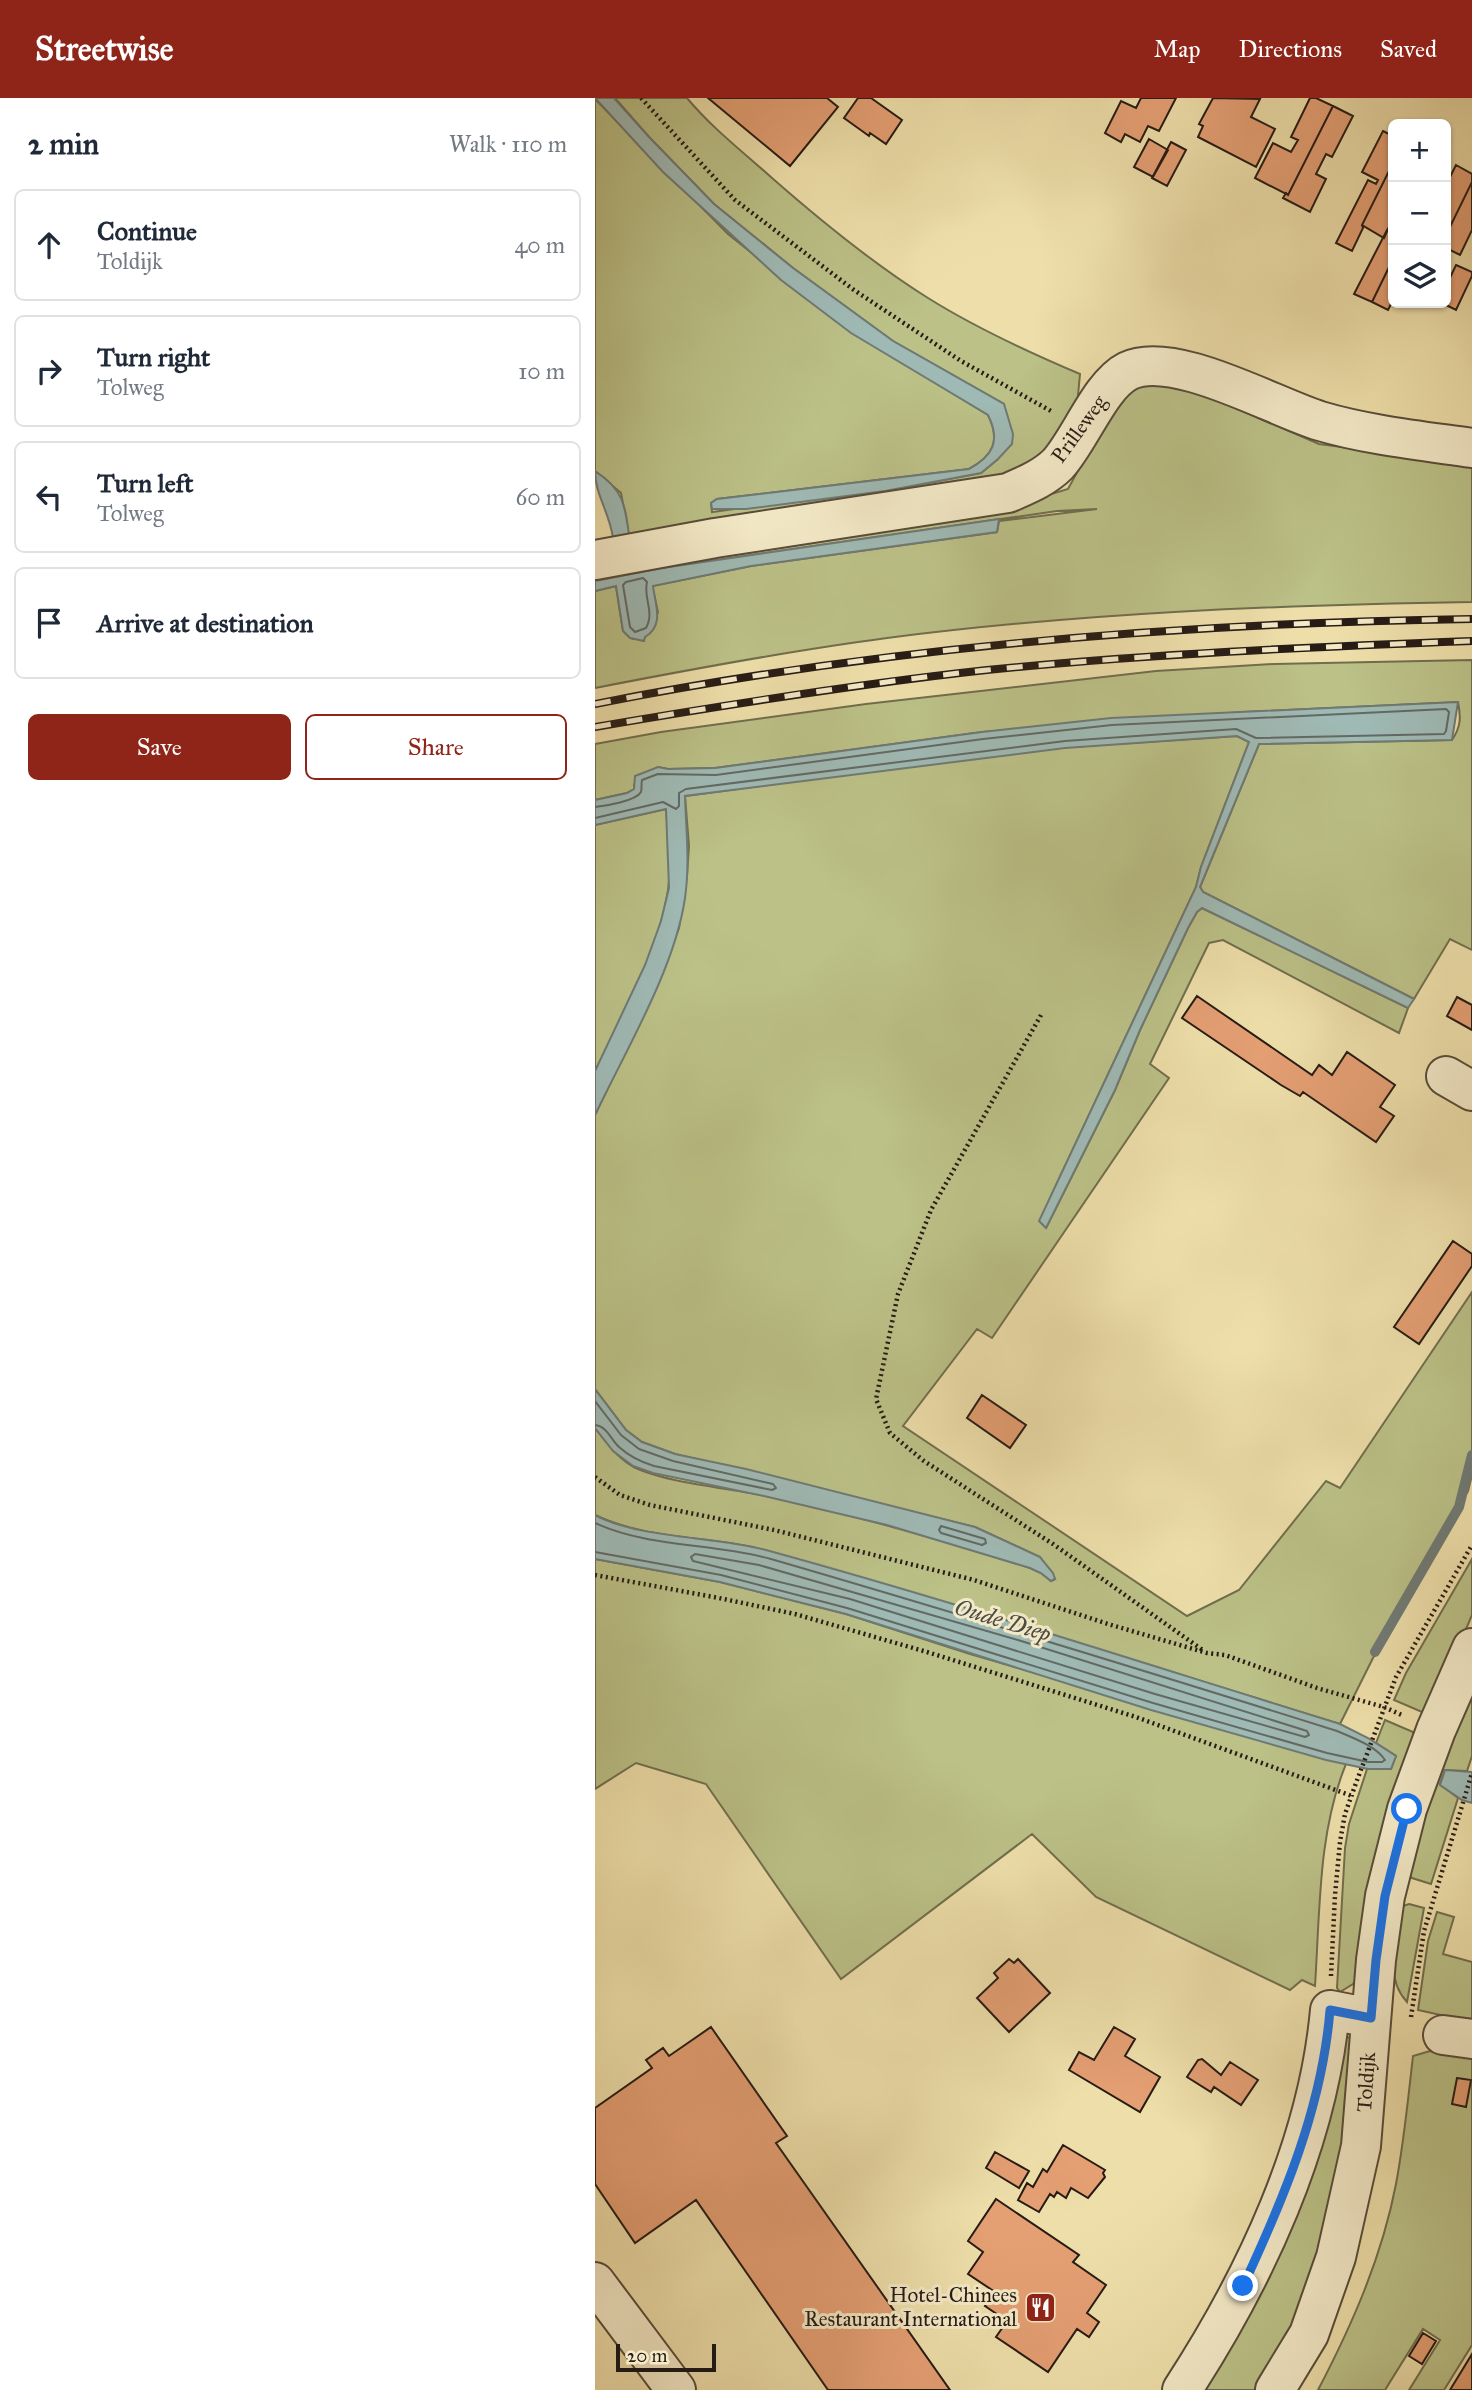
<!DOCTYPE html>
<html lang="en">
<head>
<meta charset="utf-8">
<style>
  body { margin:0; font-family:"IM FELL Great Primer",serif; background:#f2f2f3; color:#1f2937 }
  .controls { position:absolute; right:21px; top:21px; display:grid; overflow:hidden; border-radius:10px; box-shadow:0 2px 5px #0004 }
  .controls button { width:63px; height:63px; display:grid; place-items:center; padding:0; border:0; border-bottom:2px solid #e0e1e3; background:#fff; color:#1f2937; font:35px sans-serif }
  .scale { position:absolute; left:21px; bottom:18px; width:100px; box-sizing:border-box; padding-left:7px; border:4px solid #261b15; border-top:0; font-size:19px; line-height:24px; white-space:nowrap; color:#261b15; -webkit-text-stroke:5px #f4eac8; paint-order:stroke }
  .stop { position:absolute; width:21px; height:21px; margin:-16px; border:5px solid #1a73e8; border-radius:50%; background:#fff }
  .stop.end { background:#1a73e8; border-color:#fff; box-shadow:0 2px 7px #0008 }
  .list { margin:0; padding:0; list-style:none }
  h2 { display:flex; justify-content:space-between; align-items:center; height:91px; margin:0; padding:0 28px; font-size:30px }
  h2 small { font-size:23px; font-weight:400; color:#747a83 }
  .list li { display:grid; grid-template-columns:46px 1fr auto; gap:21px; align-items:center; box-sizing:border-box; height:112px; margin:0 14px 14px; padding:0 14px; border:2px solid #e0e1e3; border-radius:10px }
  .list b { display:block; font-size:26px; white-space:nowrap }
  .list p { margin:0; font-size:23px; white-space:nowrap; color:#747a83 }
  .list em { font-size:23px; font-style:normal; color:#747a83 }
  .actions { display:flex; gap:14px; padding:21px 28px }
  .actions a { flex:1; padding:16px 0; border:2px solid #8f2418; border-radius:10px; text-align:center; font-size:24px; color:#8f2418 }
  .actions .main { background:#8f2418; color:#fff }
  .icon { flex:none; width:38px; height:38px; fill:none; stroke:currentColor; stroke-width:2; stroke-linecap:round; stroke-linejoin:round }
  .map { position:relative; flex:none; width:877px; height:2292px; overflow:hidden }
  header { display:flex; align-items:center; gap:42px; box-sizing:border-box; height:98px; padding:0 35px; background:#8f2418; color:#fff }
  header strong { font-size:33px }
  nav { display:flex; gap:38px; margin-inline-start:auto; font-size:24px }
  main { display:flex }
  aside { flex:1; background:#fff }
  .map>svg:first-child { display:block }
  .green { fill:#bbc187; stroke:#706e4e; stroke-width:2 }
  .water { fill:#9fbab5; stroke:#6f7a75; stroke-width:2 }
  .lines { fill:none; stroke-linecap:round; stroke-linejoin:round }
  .shore { stroke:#626a65; stroke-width:2 }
  .stream { stroke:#6f7a75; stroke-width:10 }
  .building { fill:#e49f73; stroke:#261b15; stroke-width:2 }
  .minor-casing { stroke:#584c3a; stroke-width:42 }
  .path { stroke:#261b15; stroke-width:4.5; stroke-dasharray:2 3.5; stroke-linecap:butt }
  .minor { stroke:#f4eac8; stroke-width:38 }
  .rail-casing { stroke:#261b15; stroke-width:8 }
  .rail { stroke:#f4eac8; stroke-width:5; stroke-dasharray:16; stroke-linecap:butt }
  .route { stroke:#1a73e8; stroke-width:9 }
  .labels { text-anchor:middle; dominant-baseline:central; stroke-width:6; stroke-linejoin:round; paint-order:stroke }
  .street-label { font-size:21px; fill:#261b15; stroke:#f4eac8 }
  .poi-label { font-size:21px; fill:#261b15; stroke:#f4eac8; text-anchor:end }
  .water-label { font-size:23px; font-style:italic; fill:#4a4b45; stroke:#f4eac8 }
</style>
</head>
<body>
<header>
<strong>Streetwise</strong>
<nav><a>Map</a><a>Directions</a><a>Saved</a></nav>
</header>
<main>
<aside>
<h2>2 min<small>Walk · 110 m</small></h2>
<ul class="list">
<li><svg class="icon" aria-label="ahead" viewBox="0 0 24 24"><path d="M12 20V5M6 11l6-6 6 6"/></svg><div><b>Continue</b><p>Toldijk</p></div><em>40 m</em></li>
<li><svg class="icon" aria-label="right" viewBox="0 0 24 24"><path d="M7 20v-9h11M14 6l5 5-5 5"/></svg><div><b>Turn right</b><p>Tolweg</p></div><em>10 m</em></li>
<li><svg class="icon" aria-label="left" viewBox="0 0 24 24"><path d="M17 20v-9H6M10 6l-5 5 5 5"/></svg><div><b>Turn left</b><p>Tolweg</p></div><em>60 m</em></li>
<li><svg class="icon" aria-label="arrive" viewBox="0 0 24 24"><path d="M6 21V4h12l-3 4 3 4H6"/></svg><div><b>Arrive at destination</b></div></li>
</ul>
<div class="actions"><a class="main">Save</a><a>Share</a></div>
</aside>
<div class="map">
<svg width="877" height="2292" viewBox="0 0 877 2292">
  <rect width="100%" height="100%" fill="#eedfaa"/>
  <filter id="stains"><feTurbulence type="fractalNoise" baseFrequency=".00286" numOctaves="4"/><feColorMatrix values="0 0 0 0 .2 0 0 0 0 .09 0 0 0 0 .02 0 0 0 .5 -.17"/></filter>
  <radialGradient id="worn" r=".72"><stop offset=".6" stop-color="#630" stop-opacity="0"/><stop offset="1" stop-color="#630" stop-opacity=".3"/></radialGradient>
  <path class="green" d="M20,0H92C117,30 148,54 177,80C226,123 277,165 333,200C381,230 433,254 485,276L482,308L447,362L424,378L37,455L26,395L0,373V1L133,136L247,227L393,317C406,343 398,358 374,371L122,401L116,405L117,414L338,384L386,375L403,361L409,306L298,243L198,170L119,106L54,39Z
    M553,284L591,289L724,346L877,366V504C681,507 486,515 292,540C194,553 97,571 0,590V493L21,488L28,533L38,541L50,539L63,514L57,488L156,468L402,434L404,423L502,411L462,413L74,469L0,483V473L427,405L473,391L523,300Z
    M877,562V852L855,841L819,901L608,794L605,789L664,646L857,642C866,629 866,619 863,604L648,614L387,634L120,670L73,671L63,669L39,687L40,691L32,695L0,702V646L66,634L271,606L561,573L679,566Z
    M642,638L654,644L606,769L601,789L455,1100L451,1130L520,992L545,932L593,830L602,814L607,810L813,910L804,935L628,842L614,845L555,966L574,980L397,1240L382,1231L308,1328L592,1518L644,1492L731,1383L745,1390L877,1194V1377L873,1393L786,1544L745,1626C556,1567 366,1509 176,1454C119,1437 54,1443 0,1417V1330C11,1344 22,1359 37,1368C66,1384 133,1390 167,1397C258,1416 347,1442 435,1470L446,1475L456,1483L460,1481L445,1459L380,1429L80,1356L47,1344L31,1332L0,1291V1017L62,889L84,830L92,778L94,748L90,698L444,651Z
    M71,711C73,737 77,766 73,792C63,855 28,916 0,973V727Z
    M0,1461L125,1484L251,1516L375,1556L751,1666C723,1734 725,1813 720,1888L707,1882L695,1892L501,1799L437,1736L246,1881L111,1686L41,1665L0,1691Z
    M877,1461V1517L836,1613L827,1614L799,1602L811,1575Z
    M877,1594V1658L872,1673L850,1672L845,1686L863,1700L836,1786L817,1780L811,1774L827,1715Z
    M790,1622L818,1634L820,1647L764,1877L758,1886L745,1894L742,1890L750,1750L754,1726L772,1671H796L801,1658L781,1645Z
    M814,1806L829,1810L812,1904C788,1878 801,1841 805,1809Z
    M842,1814L859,1819L848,1856L877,1864V1924L823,1912L833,1843Z
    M745,1938L761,1941L752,2049L707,2211L664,2292H599Z
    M835,1953L877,1959V2247L849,2292H814L845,2242L828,2231L790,2292H723C757,2227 787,2159 801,2086C809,2044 813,2001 818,1958Z"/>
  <path class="water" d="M0,0H19L54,39L119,106L198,170L298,243L409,306L418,336L417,346L403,361L386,375L290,393L151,411H117L116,405L122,401L374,371C398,358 406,343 393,317L256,235L186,182L68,74Z
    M0,373C28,391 30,406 34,437L18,440C15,416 0,396 0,373Z
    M404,421L402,434L156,468L58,488C60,506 70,527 50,539L49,543L35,540L28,533L21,488L0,493V483L67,470Z
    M863,604L857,642L664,646L605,789L608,794L819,901L813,910L607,810L602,814L593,830L545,932L520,992L451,1130L444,1123L601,789L606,769L654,644L642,638L470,650L90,698C91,732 95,765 90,800C80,870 31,952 0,1017V973L50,867L66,823L74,790L71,711L0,727V702L32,695L39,691L40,678L63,669L73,671L120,670L387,634L516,620Z
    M0,1291L31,1332L47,1344L80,1356L151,1371L380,1429L445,1459L458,1475L460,1481L456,1483L446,1475L435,1470L292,1427L169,1398L58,1375L38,1368L18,1353L0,1330Z
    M0,1417C45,1441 120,1438 171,1452C364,1505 554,1567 745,1626L773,1640L801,1658L796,1671H773L731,1662L556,1612L251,1516L125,1484L0,1461Z
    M850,1672L877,1674V1705L867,1702L845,1687Z"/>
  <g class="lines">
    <path class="shore" d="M48,480L52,484C48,500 60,514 51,530L40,534L35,529L28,487L31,484Z
      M0,709C10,708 41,703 46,694C47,691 46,686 47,682L63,676L121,677L388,641L517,627L851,611L854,614L851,633L849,636L661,640L641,631L470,643L91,691L84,695V708L81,711L68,704L0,720
      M0,1303L26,1337L44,1351L78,1363L178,1386L181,1390L177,1392L59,1368C46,1364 35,1359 24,1349C16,1342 12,1328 0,1327
      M0,1425C54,1450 119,1445 176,1461C365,1516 554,1574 742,1633C758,1640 781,1648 790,1662L787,1664H773L732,1655L558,1605L252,1510L126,1477L0,1454
      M346,1428L390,1441L391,1445L387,1447L346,1435L344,1432Z
      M100,1456L164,1467L423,1542L712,1633L714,1637L710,1639L560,1596L255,1501L98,1463L96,1459Z"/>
    <path class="stream" d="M780,1554L864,1409L877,1357"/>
  </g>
  <path class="building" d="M113,0H232L243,9L195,68Z
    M263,0H276L307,22L291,46L275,35L274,38L249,20Z
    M546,0H581L564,33L553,28L545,44L530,36L526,44L510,35L526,3L541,10Z
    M618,0L665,1L656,19L680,31L661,69L603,39L608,28L604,26Z
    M715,0H721L738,8L693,97L660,80L678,45L696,54L703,42L696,39Z
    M738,8L758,18L737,59L731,56L721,76L731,81L715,114L688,100L691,95L693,97Z
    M788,33L798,38V65L767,127L768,130L757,153L741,145L773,82L781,86L783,82L767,74Z
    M554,41L573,52L558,79L539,69Z
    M576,44L591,52L572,88L557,80Z
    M798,65V120L789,140L767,127Z
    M861,67L877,76V84L851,137V87Z
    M877,84V132L865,157L851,150V137Z
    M792,132L798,135V161L777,204L759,196Z
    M798,161V202L793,212L777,204Z
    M861,167L877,174V178L861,212L847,205H851V188Z
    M602,898L717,977L724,967L737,977L752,954L800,987L785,1009L799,1018L781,1044L708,994L705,998L686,987L587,920Z
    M862,899L877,907V932L852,918Z
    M858,1143L877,1156V1168L824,1246L799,1229Z
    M387,1297L431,1327L415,1350L372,1320Z
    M414,1861L419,1865L423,1861L455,1895L414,1934L382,1900L403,1880L399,1875Z
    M116,1929L192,2038L181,2045L355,2292H233L101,2102L40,2145L0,2086V2010L57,1970L51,1962L68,1950L74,1958Z
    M519,1929L540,1941L530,1958L565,1979L545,2014L474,1972L484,1954L499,1962Z
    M607,1961L626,1977L635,1964L663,1982L646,2007L619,1989L616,1994L592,1979L603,1962Z
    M862,1980L876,1982L871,2009L857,2006Z
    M468,2047L510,2072L508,2075L510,2079L493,2100L476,2090L471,2100L462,2094L459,2099L455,2096L444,2114L423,2102L432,2085L438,2089L448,2071L452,2074Z
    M400,2054L434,2073L424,2090L391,2070Z
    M401,2101L484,2157L478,2164L511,2187L492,2215L504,2224L494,2239L482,2231L453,2274L401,2239L412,2223L390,2208L400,2194L373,2176L388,2154L373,2143Z
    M828,2235L841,2243L827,2266L814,2258Z
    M877,2256V2292H855Z"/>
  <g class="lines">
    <defs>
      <path id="minor" d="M0,462L120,440L413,395C431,387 449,380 463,366C485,342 505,287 533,273C578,251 679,309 725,323C772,337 828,343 877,350
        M851,978L877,993
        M848,1937L877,1941
        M0,2184L81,2292
        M587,2292C660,2180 723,2046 735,1912L776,1920
        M680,2292L714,2236L741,2159L766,2048L781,1862L790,1798L812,1711L841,1632L877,1550"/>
    </defs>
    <use href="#minor" class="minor-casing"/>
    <path class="path" d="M46,0L140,102L259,192L366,263L456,313
      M446,917L336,1112L303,1196L281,1301L295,1335L329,1363L458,1446L609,1553
      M0,1379L25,1397L55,1407L179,1432L379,1482L513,1526L612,1555L630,1557L722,1590L789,1609L809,1618
      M0,1477L124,1500L200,1516L332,1554L541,1619L757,1698
      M736,1878L740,1797L745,1744L750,1716L761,1685L801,1579L877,1447
      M816,1919L829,1833L877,1675"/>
    <use href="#minor" class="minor"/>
    <defs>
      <path id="rail" d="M0,606C288,549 584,525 877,521
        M0,629C130,607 261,586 392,572C553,556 715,549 877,543"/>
    </defs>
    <use href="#rail" class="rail-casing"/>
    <use href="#rail" class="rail"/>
  </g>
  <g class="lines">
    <path class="route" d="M648,2188C689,2100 727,2010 735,1912L776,1920L781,1862L790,1798L812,1711"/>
  </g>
  <defs>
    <symbol id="restaurant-square" viewBox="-11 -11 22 22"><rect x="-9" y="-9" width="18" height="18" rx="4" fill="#8f2418" stroke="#f4eac8"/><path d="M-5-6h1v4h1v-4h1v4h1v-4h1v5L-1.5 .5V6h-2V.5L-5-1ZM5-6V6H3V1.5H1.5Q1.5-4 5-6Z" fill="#fff"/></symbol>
  </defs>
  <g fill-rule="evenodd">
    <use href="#restaurant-square" x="428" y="2192" width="35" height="35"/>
  </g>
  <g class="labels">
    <g class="street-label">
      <text transform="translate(484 331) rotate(-54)">Prilleweg</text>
      <text transform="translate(771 1984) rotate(-86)">Toldijk</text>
    </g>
    <g class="poi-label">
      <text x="422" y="2197">Hotel-Chinees<tspan x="422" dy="24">Restaurant International</tspan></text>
    </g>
    <g class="water-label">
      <text transform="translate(408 1522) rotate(17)">Oude Diep</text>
    </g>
  </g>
  <rect width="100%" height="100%" filter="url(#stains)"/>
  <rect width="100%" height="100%" fill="url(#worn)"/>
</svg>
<div class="controls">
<button>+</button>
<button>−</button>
<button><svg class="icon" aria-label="layers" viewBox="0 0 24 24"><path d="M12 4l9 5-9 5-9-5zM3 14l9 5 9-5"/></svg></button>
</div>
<div class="scale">20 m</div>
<div class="stop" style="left:812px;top:1711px"></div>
<div class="stop end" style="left:648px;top:2188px"></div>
</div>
</main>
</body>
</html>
